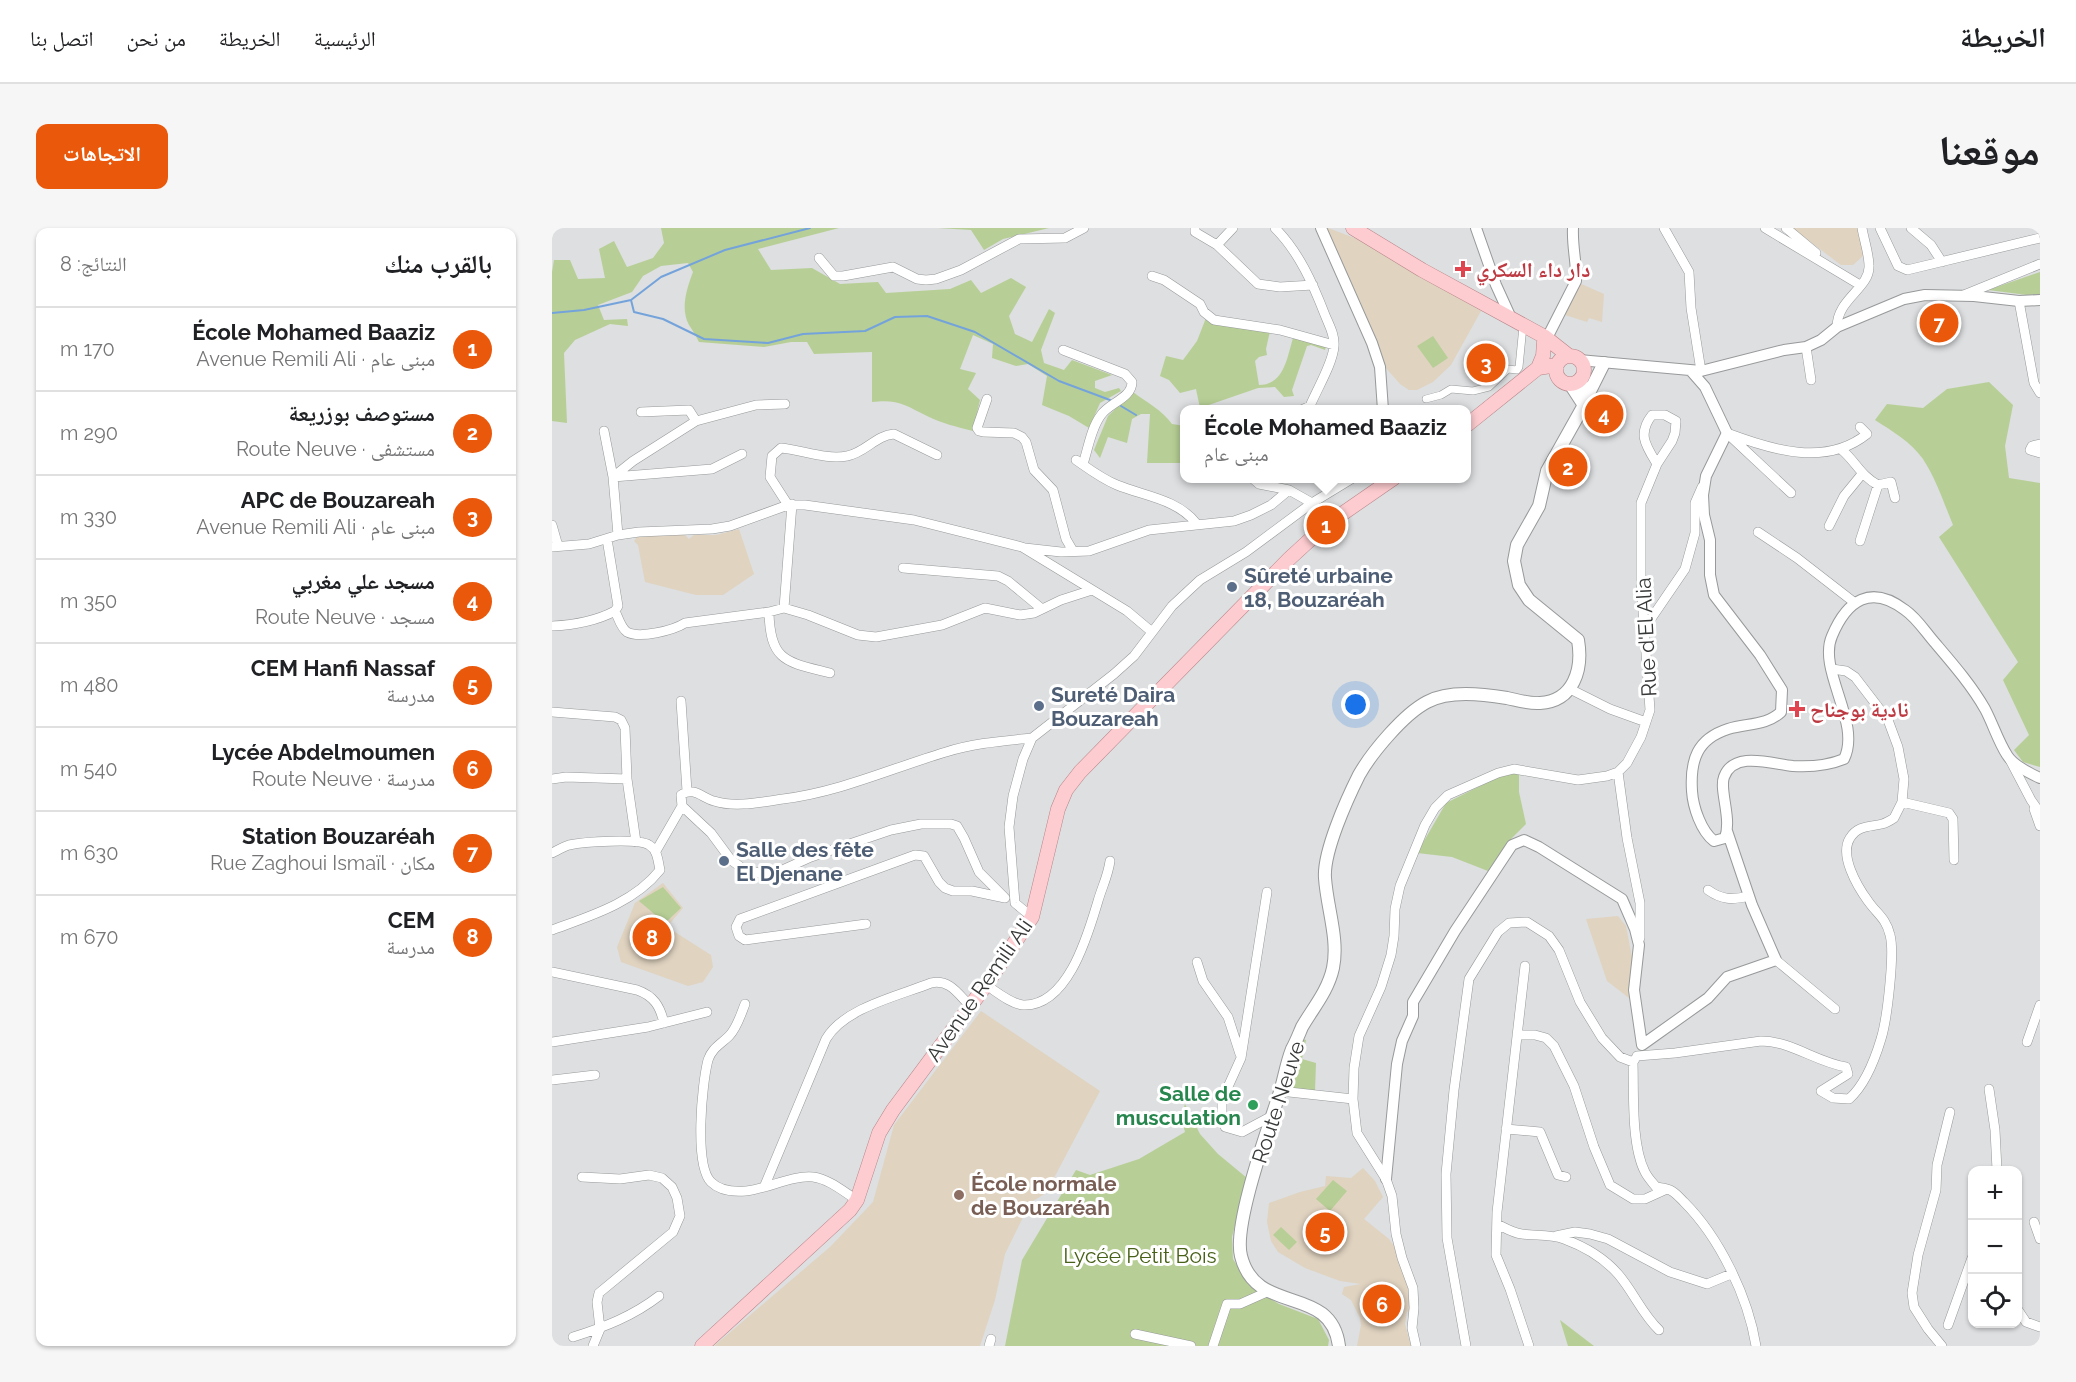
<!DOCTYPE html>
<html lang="ar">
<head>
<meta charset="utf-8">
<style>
  body { margin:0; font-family:Raleway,"Noto Naskh Arabic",sans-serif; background:#f6f6f6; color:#202124; direction:rtl }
  .controls { position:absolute; right:18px; bottom:18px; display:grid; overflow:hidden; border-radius:12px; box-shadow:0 2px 4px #0004 }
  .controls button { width:54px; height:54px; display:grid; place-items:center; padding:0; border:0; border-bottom:2px solid #e0e0e0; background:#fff; color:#202124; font:30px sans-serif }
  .you { position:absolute; left:804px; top:477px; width:21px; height:21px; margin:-15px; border:4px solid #fff; border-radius:50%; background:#1a73e8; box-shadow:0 0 0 9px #1a73e833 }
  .badge { display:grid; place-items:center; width:39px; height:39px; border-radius:50%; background:#ea580c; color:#fff; font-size:20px; font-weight:700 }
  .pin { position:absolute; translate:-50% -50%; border:3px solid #fff; box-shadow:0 2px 6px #0006 }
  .popup { position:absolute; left:628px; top:177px; width:291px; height:78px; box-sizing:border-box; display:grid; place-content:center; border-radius:12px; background:#fff; filter:drop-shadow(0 2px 4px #0005); font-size:20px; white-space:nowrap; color:#757577 }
  .popup b { font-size:22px; color:#202124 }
  .popup::after { content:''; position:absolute; left:50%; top:100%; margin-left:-12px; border:12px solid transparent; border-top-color:#fff }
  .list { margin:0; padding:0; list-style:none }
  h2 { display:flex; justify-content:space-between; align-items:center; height:78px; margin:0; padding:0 24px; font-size:26px }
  h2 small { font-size:20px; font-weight:400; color:#757577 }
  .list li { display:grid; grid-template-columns:39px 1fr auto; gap:18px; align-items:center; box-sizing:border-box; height:84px; padding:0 24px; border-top:2px solid #e0e0e0 }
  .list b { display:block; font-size:22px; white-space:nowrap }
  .list p { margin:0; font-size:20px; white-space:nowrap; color:#757577 }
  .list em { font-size:20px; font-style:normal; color:#757577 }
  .icon { flex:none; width:33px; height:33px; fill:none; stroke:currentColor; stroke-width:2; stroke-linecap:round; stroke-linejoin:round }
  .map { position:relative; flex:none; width:1488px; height:1118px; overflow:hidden; direction:ltr; border-radius:12px }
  header { display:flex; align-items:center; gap:36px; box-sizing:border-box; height:84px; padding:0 30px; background:#fff; border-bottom:2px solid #e0e0e0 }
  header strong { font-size:28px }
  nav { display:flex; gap:33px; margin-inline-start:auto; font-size:21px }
  .intro { display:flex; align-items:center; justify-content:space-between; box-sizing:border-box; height:144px; padding:0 36px }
  h1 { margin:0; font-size:42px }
  .button { padding:15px 27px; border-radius:12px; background:#ea580c; color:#fff; font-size:21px; font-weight:700 }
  main { display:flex; gap:36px; padding:0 36px }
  aside { flex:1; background:#fff; border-radius:12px; box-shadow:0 2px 4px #0004 }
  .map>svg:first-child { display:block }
  .education { fill:#e0d3c0 }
  .green { fill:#b7cf96 }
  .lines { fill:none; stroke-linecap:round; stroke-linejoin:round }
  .stream { stroke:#74a3db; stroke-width:2 }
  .pedestrian-casing { stroke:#97999a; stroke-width:8 }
  .minor-casing { stroke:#97999a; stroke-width:10 }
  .tertiary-casing { stroke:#97999a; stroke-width:12 }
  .secondary-casing { stroke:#97999a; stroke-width:14 }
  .primary-casing { stroke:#b78286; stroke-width:15 }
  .pedestrian { stroke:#fff; stroke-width:7 }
  .minor { stroke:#fff; stroke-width:9 }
  .tertiary { stroke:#fff; stroke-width:10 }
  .secondary { stroke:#fff; stroke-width:12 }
  .primary { stroke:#fdccd0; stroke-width:14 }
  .health-dot { fill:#e0444e; stroke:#fff; stroke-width:2 }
  .service-dot { fill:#5c6f8a; stroke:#fff; stroke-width:2 }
  .leisure-dot { fill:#2e9e5b; stroke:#fff; stroke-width:2 }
  .education-dot { fill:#8d6e63; stroke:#fff; stroke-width:2 }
  .labels { text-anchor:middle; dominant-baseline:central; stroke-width:6; stroke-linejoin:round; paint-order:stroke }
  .health-label { font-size:21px; font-weight:bold; fill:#be3a42; stroke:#fff; text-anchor:start }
  .service-label { font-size:21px; font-weight:bold; fill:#4e5e75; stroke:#fff; text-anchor:start }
  .street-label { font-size:21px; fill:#373838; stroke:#fff }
  .leisure-label { font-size:21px; font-weight:bold; fill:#27864d; stroke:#fff; text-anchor:end }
  .education-label { font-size:21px; font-weight:bold; fill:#785e54; stroke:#fff; text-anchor:start }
  .park-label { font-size:21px; fill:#486118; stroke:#fff }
</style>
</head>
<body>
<header>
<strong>الخريطة</strong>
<nav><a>الرئيسية</a><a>الخريطة</a><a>من نحن</a><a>اتصل بنا</a></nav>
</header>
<div class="intro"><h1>موقعنا</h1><a class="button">الاتجاهات</a></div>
<main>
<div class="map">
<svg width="1488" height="1118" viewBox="0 0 1488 1118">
  <rect width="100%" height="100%" fill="#dddfe0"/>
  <path class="education" d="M769,0H776L808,12L929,83L899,137L881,154L865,162H857L848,156L824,129Z
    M1240,0H1310L1311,28L1301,37H1289Z
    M1027,55L1052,66L1050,94L1037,90L1035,94L1013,87Z
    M187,301L202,346L171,367H144L93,354L86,317L82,313L85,309L131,305L137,311L142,307H164Z
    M111,655L131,680L115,699L159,727L161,739L151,754L136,758L69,734L65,719L83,675Z
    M1066,688L1074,698L1082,740L1077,770L1055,753L1034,691Z
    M429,783L548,863L494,965L478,975L453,1026L443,1072L428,1118H162L278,1019L321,974L342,897Z
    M811,940L823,953L831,969L812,991L837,1011L853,1033L859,1062L858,1082L855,1084L853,1096L859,1118H805L809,1097L808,1090L799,1072L790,1066L792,1059L809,1056L788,1053L753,1040L726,1024L719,1013L715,994L717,975L748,964L773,958L774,948L799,950Z"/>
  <path class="green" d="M109,0H287L206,21L219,42L260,40L288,56L326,54L334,65L398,61L419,52L429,65L459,50L474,59L457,88L463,106L480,114L497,81L503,85L489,122L492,135L512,142L520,132L560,147L543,153V160L553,164L567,160L569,163L548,175L537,200L517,188L490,177L495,148L476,136L464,138L440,130L441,116L421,107L408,141L424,145L416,161L428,172L421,203C405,199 389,195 375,188C353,177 346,171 320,174V124L262,126L255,114H239L212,119L147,114C144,108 141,103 137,97C128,81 135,60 141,44L136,35L109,38L91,48L80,64L46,77L52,92L75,91L76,98L58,96L23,112L12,125L15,195L0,193V44L2,32H18L26,51L53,50L47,21L62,13L75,39L101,30L112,15Z
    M386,0H497L451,11L432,22L419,2Z
    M1488,44V66L1475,67L1436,62Z
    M654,90L718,103L714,121L715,127L707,129L703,133L707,157C732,157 735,130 741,110L774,118L773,122L759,117L755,118L740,162L742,168L732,169L723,159L706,160L648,180L644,161L628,165L617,152L608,148L614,128L631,132L645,113Z
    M881,108L896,130L881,140L865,118Z
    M1437,154L1461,177L1453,218L1457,250L1488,255V539L1471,534L1462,522L1477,507L1451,452L1466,434L1387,309L1401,297C1392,275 1384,251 1371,231C1359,214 1340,203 1323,192L1335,176L1371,180L1395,161Z
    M581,164C594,174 610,182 620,196L633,198V217L628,235H595L598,186H589L580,191L575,215L556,209L548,230L542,222L556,188Z
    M967,544V564L974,596L957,613L936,643L900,629L865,625L894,575L946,549Z
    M111,659L129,680L113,695L87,673Z
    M748,810L754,812L750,831L764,835L763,863L742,861L736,858L741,830Z
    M633,876L648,906L666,926L695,950L680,1009L681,1031L698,1058L727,1076L766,1091L777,1112L776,1118H453L470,1032L524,942L538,947L587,931L633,904L629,889Z
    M781,952L795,963L778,983L764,971Z
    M729,999L745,1014L737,1022L721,1007Z
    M1008,1092L1042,1118H1016Z"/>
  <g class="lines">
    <path class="stream" d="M79,72L82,84L111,91L152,111L216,115L251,106L313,103L343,89L375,88L423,104L507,153L558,172
      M0,85L32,82L79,72L109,49L173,22L258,0
      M569,178L584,187"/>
    <defs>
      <path id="pedestrian" d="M874,171L889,167L899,161L921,163L937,159L956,141L965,142L967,139L971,98"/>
      <path id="minor" d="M643,0V4L665,17
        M681,0L665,17L706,56L728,59L761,57
        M723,0C747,24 761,56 773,87C777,97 783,107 782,118C781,135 765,161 758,178L749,182
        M1112,0L1137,44L1139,80L1149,143
        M1213,0L1308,57
        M1234,0L1264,25
        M1328,0L1346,38L1355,42L1488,10
        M1359,0L1379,17L1390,34
        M267,30L282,48H291L341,39L365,51L374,52L384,51L409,42L467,11L513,10L532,0
        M600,48L612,52L648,76L652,84L662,92L728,102L782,117
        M1412,67L1488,36
        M1467,73L1482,155L1488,165
        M1285,99C1285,71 1318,60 1317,38C1317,26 1312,12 1310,0
        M1254,119L1259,152
        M511,122L573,146L580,154C580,170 557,175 549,187C539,200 536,221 531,236
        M435,171L425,200L427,203L431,204L462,205L470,209L474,214L482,242L501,262L514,311L521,323
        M89,184L137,182L144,193
        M52,203L61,249L66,307
        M1175,205C1220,222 1274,239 1315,206L1308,199
        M1179,209L1239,265
        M1488,216L1480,218L1478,222L1488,225
        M1290,222C1304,234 1309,248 1326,257L1339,254L1343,270
        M190,226L160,241L61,249L81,233L144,193L204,177L233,176
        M524,232C537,241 550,251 565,257C592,268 625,271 644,295
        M700,250L707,256L737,262
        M236,277L218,249L220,228L229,220C250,222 274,232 295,228C313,225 324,207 342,206L385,227
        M0,297L6,318
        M1277,298L1292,268L1310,246
        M1206,304L1245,330L1303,375
        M1308,313L1326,257
        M0,319L37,316L66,307L87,304L160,301L178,298L236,277H253L362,292L470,319L575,383L600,404
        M473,320L509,324L537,323L597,302L682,293L699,287L719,277L737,262L760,275
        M351,340L446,348L456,353L490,381
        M232,380L240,276
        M63,383C66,389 69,400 75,404C88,411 122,402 133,395L217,384L232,380L256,387L306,407L324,409L390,397L433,380L468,387L482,385L509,372L540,362
        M217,384C218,434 235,434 278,445
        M0,398C22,397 44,393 63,383L66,378L55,311
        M1092,401L1133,341L1143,305V275L1150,259
        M1018,461L1058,481L1094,494
        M129,473L135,563
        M0,484L63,489L69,492L73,500L75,551L84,614
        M1458,532L1479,572L1488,585
        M1066,544L1075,610L1088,675V710
        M0,551L14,549L75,551
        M1350,574L1397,585L1401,591L1402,632
        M130,578L159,605L179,632L190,640L207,645L228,643L259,629L339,602L369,596H399L405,598L412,610L427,644L452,669
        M1482,581L1488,598
        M104,623L130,578L129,567C142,558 150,570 162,573C183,580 210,574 231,571C288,564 340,540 394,524C422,515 451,513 480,510
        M0,625C6,622 11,619 17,617C31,614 86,610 97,617C106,622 106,634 108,642C82,675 38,688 0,702
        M1156,662C1170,672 1180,672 1197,668
        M715,664L689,830L670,872V887L673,899L690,904L720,888
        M480,689L463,675L457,599L461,568L471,531L480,510L562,446L582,428L620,378L648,352L694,324L760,275L801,250
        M314,696L193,712L187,708L184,699L188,691L363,627L372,628L387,654L393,660L401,663H420L453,670
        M1224,732L1283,781
        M645,734L651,753L676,789L688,826
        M973,738L945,984L944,1027L958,1061L977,1118
        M0,744L85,762C102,768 108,778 112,795
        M434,757C445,764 459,776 471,777C516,779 536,706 546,673C550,659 556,648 558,633
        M193,776C189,786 185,800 177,808C169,816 160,820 156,832C150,855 142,937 159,954C168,963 182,964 194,963C215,961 240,947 261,949C277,951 292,964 305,972
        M965,807H983L994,810L1002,818L1022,858L1042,919L1058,957L1081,971H1093L1115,961
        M0,814L96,799L155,784
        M1475,814L1488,777
        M1085,828L1123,825L1209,813C1239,813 1264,834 1294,839L1296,846L1269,863L1281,870L1297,871C1313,857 1323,831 1329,811C1335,792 1343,725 1338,707C1334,690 1325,686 1316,673C1305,658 1287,627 1298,610C1306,597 1318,599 1330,596C1334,595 1339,592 1342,590L1350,574L1352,551L1346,519L1336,492L1303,449L1294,443L1280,441
        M1083,831L1081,834C1082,865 1079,917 1093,944C1096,950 1101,955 1104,959C1109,960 1114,960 1118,962C1123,964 1128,970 1132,974C1167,1009 1196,1068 1204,1118
        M0,852L43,847
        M1437,861L1443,902L1445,942
        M728,863L801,871
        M954,901L988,904L1006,947L1014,949
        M30,949L68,951L97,947L110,950L120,959L125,970L128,988L121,1004L47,1065L45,1074L48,1101L41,1118
        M213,957L274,811C292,780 346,768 379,755C398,751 406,766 419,779
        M1482,994L1488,1011
        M945,996C953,1000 961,1005 970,1006C984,1008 998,1006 1012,1011C1031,1018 1052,1030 1066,1046C1081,1063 1090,1086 1107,1102
        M1004,1008L1023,1004L1038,1006L1056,1011L1118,1044L1155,1056L1179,1046
        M1466,1082L1474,1094L1488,1099
        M1396,1097L1420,1030
        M583,1106L639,1118
        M21,1109C53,1099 81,1088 107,1068
        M437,1118L439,1111
        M661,1118L675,1076H688L715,1064
        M864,1118L860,1100L862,1080L861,1060L850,1030L844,1006L840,968L834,951L805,905L801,871L802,840L807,808L829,759L839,727L842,708L843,681L848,658L873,597L883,580L896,567L946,545L962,541L1026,552L1055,548L1066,544L1075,535L1089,509L1098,482L1089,354V275L1105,236L1120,213L1123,205L1124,193L1113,187H1100C1085,206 1094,218 1105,236
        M914,1118L895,1010L894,946L902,862L917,751L946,704L957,695L975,694L997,708L1007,722L1028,774L1050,810L1068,829L1081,834
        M1390,1118L1376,1101L1362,1079L1360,1065L1366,1027L1384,962L1385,937L1398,884"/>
      <path id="tertiary" d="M769,0L820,115L828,139L831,182
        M924,0L944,57L959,90
        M995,110L1024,53C1025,36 1020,19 1021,0
        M1027,132L1149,143L1232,122L1254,119L1269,112L1285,99L1352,71L1373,67L1422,68L1467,73L1488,72
        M1139,143L1153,159L1175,205L1154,248L1151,267L1152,287L1158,312V347L1162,367L1208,427L1230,462L1229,484C1214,498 1195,495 1176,501C1145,511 1138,532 1140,563C1141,579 1149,603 1162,613L1173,610C1180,590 1167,562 1172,549C1182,522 1220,536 1241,538C1258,539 1275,538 1292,531C1310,495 1265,442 1280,408C1295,372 1319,356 1353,382C1365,390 1374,405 1384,416C1401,436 1420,458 1433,481C1441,496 1446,513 1455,527C1461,537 1477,545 1488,550
        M834,951L845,836L850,813L861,788V774L903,703L960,617L972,612L987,619L1070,671L1083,701L1087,717L1082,762L1090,817L1156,770L1175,749L1224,732L1200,677L1175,603"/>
      <path id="secondary" d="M1018,156L1031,176
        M1034,171L1052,135
        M787,1118C779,1055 704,1089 689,1028C681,997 716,901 727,867C732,852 734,836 740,821C744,814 747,806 750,799C761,780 776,763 781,740C787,711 775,680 773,650C771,624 795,571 807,547C820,524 852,486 875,474C897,462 930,466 955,470C965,472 977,476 988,475C1022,473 1031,441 1026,412L977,372L967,357L962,333L965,317L987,278L995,243L1032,177L1033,165L1028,151"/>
      <path id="primary" d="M801,0L870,42L993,109L1017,128
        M1004 142a14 14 0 1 1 28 0a14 14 0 1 1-28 0Z
        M986,140L991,128L992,114
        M915,197L986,140L1005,137
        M150,1118L298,982L305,972L327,905L341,882L434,757L480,689L506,581L514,562L528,544L737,331L774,297L842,250"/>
    </defs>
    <use href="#pedestrian" class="pedestrian-casing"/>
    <use href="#minor" class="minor-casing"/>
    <use href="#tertiary" class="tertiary-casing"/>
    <use href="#secondary" class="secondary-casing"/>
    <use href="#primary" class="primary-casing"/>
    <use href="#pedestrian" class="pedestrian"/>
    <use href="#minor" class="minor"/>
    <use href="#tertiary" class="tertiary"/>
    <use href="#secondary" class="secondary"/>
    <use href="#primary" class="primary"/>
  </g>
  <g class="health-dot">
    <path d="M908 32h6v6h6v6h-6v6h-6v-6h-6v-6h6z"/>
    <path d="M1242 472h6v6h6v6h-6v6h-6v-6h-6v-6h6z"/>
  </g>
  <g class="service-dot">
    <circle cx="680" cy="359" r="6"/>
    <circle cx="487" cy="478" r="6"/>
    <circle cx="172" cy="633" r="6"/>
  </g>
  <circle class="leisure-dot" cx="701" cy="877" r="6"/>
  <circle class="education-dot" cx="407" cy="967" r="6"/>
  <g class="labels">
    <g class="health-label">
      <text x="924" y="41">دار داء السكري</text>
      <text x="1258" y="481">نادية بوجناح</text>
    </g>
    <g class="service-label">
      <text x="692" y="347">Sûreté urbaine<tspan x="692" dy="24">18, Bouzaréah</tspan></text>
      <text x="499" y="466">Sureté Daira<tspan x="499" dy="24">Bouzareah</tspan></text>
      <text x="184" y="621">Salle des fête<tspan x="184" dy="24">El Djenane</tspan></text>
    </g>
    <g class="street-label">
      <text transform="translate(1094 409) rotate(-93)">Rue d'El Alia</text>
      <text transform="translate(427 762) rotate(-55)">Avenue Remili Ali</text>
      <text transform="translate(726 874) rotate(-72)">Route Neuve</text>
    </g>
    <g class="leisure-label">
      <text x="689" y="865">Salle de<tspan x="689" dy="24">musculation</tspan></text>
    </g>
    <g class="education-label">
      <text x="419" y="955">École normale<tspan x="419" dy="24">de Bouzaréah</tspan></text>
    </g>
    <g class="park-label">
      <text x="588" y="1027">Lycée Petit Bois</text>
    </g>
  </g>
</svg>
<div class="controls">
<button>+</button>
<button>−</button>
<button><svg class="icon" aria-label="locate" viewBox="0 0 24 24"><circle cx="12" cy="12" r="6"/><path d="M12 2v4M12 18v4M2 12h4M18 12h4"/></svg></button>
</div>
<div class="you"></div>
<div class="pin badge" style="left:774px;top:297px">1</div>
<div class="popup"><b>École Mohamed Baaziz</b>مبنى عام</div>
<div class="pin badge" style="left:1016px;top:239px">2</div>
<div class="pin badge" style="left:934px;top:135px">3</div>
<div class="pin badge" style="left:1052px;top:186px">4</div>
<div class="pin badge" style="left:773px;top:1004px">5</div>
<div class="pin badge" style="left:830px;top:1076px">6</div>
<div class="pin badge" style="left:1387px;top:95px">7</div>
<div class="pin badge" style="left:100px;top:709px">8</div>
</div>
<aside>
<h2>بالقرب منك<small>النتائج: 8</small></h2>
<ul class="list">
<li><span class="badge">1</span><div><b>École Mohamed Baaziz</b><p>مبنى عام · Avenue Remili Ali</p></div><em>170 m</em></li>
<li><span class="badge">2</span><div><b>مستوصف بوزريعة</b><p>مستشفى · Route Neuve</p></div><em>290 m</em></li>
<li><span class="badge">3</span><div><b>APC de Bouzareah</b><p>مبنى عام · Avenue Remili Ali</p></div><em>330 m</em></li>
<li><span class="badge">4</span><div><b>مسجد علي مغربي</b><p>مسجد · Route Neuve</p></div><em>350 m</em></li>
<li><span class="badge">5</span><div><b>CEM Hanfi Nassaf</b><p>مدرسة</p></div><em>480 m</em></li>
<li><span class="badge">6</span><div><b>Lycée Abdelmoumen</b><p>مدرسة · Route Neuve</p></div><em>540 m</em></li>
<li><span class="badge">7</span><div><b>Station Bouzaréah</b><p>مكان · Rue Zaghoui Ismaïl</p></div><em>630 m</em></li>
<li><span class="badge">8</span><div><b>CEM</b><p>مدرسة</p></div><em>670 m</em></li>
</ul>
</aside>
</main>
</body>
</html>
